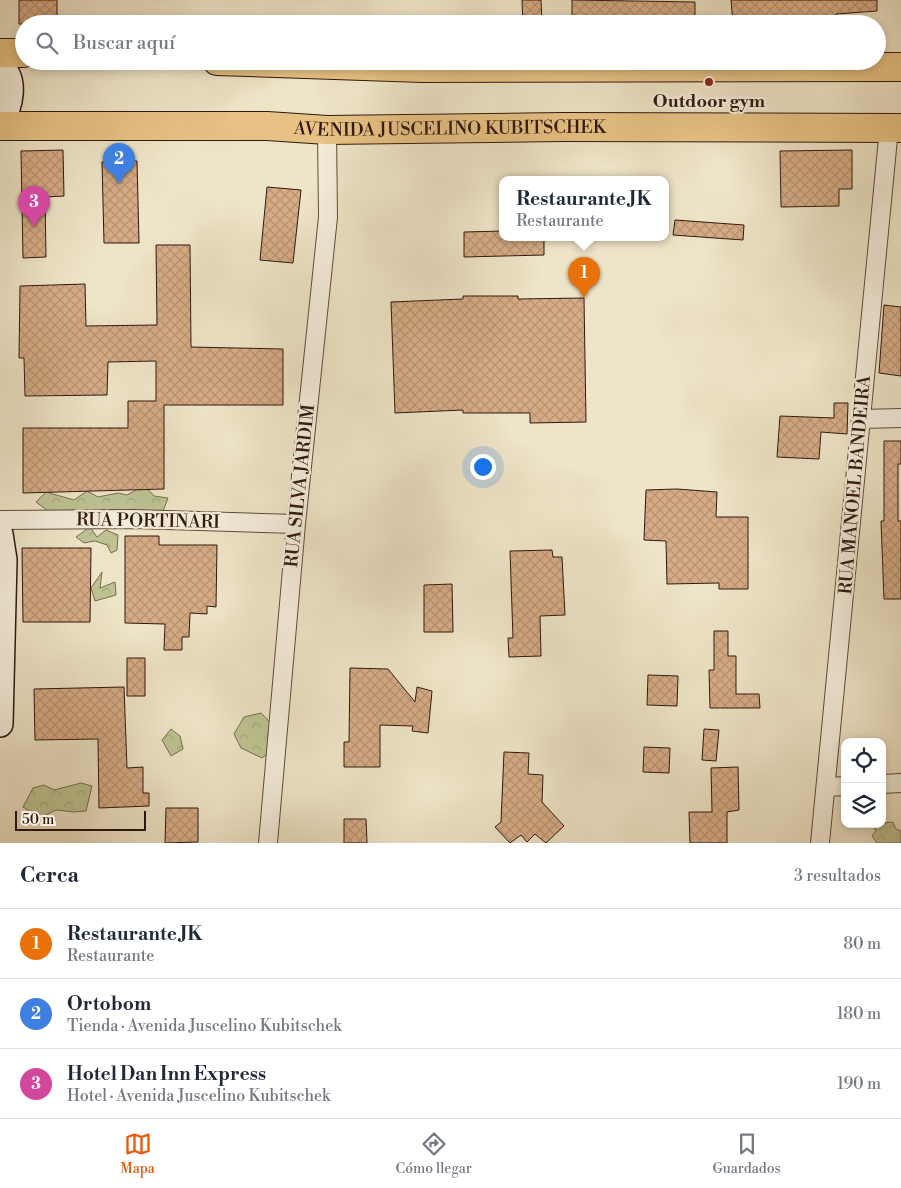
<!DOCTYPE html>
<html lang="es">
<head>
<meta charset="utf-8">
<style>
  body { margin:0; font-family:"Libre Bodoni",serif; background:#f6f6f7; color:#1f2937 }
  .controls { position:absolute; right:15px; bottom:15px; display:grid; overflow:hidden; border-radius:10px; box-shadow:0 2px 8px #0003 }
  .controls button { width:45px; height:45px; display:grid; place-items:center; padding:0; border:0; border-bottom:1px solid #e0e1e3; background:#fff; color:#1f2937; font:25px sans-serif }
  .scale { position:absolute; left:15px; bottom:12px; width:131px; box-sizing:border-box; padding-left:5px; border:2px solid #30180f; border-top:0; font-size:14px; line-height:18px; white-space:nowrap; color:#30180f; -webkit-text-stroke:4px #f4eddb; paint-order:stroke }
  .you { position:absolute; left:482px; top:466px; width:18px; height:18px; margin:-12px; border:4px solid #fff; border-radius:50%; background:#1a73e8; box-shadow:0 0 0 8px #1a73e833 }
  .badge { display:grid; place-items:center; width:32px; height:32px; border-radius:50%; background:#ea580c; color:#fff; font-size:16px; font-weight:700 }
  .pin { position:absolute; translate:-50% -41px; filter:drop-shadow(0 1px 2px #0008) }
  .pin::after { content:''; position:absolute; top:26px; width:18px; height:15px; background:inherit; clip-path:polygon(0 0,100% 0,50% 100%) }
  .popup { position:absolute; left:499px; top:176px; width:170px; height:65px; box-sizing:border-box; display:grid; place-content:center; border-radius:10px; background:#fff; filter:drop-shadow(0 1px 4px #0005); font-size:16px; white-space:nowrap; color:#747a83 }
  .popup b { font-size:19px; color:#1f2937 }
  .popup::after { content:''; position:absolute; left:50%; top:100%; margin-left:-10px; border:10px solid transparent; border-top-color:#fff }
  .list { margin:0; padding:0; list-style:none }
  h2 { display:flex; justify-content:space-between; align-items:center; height:65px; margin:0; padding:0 20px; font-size:21px }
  h2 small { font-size:16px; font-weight:400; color:#747a83 }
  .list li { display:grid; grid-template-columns:32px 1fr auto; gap:15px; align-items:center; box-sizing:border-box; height:70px; padding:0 20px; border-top:1px solid #e0e1e3 }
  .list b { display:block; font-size:19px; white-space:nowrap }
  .list p { margin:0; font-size:16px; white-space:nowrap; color:#747a83 }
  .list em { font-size:16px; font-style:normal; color:#747a83 }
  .icon { flex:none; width:28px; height:28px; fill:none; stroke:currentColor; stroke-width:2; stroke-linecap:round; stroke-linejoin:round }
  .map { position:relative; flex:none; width:901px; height:843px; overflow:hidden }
  .search { position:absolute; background:#fff; box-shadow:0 2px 8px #0003; left:15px; right:15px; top:15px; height:55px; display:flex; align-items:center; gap:12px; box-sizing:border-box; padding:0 18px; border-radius:28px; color:#747a83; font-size:19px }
  .sheet { height:275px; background:#fff }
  nav { display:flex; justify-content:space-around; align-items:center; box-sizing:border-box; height:70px; border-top:1px solid #e0e1e3; background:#fff; font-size:14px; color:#747a83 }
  nav a { display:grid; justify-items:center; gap:2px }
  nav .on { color:#ea580c }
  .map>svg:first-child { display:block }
  .forest { fill:url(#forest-crowns); stroke:#776d50 }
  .building { fill:url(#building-cross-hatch); stroke:#30180f }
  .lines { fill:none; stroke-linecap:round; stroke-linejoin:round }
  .street-casing { stroke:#604b3d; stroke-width:20 }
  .secondary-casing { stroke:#30180f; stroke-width:28 }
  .primary-casing { stroke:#30180f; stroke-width:30 }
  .street { stroke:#f4eddb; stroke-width:18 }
  .secondary { stroke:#f4eddb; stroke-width:25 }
  .primary { stroke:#e7c284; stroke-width:28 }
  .poi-dot { fill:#8f2418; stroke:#f4eddb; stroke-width:2 }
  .labels { text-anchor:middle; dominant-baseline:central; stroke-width:4.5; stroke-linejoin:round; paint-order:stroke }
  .poi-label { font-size:18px; font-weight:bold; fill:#30180f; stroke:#f4eddb }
  .street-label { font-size:18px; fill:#30180f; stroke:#f4eddb }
</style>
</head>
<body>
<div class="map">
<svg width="901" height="843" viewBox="0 0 901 843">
  <defs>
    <pattern id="forest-crowns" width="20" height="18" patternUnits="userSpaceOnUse" patternTransform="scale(1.25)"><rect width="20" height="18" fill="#bec292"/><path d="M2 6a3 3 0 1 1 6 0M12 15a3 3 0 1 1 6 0" fill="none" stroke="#a4a67d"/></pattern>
    <pattern id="building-cross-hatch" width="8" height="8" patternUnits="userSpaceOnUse" patternTransform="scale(1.25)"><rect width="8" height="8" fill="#d6ac86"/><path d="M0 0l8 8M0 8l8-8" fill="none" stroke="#b89372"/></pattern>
  </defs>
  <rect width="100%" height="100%" fill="#eee4c7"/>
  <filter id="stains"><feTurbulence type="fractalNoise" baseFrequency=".004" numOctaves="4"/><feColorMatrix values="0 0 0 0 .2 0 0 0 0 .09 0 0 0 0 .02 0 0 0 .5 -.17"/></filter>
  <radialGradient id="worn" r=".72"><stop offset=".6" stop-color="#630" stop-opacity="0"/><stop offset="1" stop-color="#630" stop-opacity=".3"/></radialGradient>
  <path class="forest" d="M138,489H148L154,496L168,498L160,519L133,509L118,515C97,507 76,512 55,516L36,502L46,492L74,500L87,491L98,497L118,493L127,495Z
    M90,527L97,537L106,530L118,535L117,550L111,553L107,545L95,541L84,543L76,537Z
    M102,572L100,588L115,582L116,595L95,601L91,588Z
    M261,713L271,723L273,750L262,758L241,748L234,734L244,717Z
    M171,729L180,736L183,749L171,756L162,740Z
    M81,783L92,786L86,811L74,812L56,810L40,818L23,807L33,788L44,785L54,790Z
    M893,822L896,829L901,831V843H877L872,836L876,831L872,824Z"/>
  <path class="building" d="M19,0H57V24H19Z
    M522,0H541L542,24H523Z
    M572,0L695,2V24H572Z
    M731,0H877V11L836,14V24H733Z
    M63,150L64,196L45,197L46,257L23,258L21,151Z
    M852,150V189H839V206L781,207L780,151Z
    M137,161L139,243H104L102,162Z
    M267,187L301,190L293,263L260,260Z
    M675,220L744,225L743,240L673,235Z
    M503,231V237H544V255L464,257V232Z
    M156,245H190L191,347L283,349V405H164V489L23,493V428H128V401H156V361L108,362L107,395L25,396L24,358H19L20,286L85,284L86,326L157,325Z
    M463,296H518V299L584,298L586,422L530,423V413H463V410L395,413L391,302L463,299Z
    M884,305L901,307V376L879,373Z
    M834,403H848L847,434L821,432L819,459L777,457L780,416L834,418Z
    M884,441H901V464H898V521H901V599H884L881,521H884Z
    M677,489L717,492L716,517H748V589H719V583L667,584L666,541L644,540L646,490Z
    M125,536H159V545H217L216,607L207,606V614L190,613L189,637H182V650H164L165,624L125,623Z
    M22,548H91L90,622H23Z
    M552,550L553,557H562L565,615L540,616L541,656L509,657L508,638H513L510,551Z
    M452,584L453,632H424V585Z
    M714,631H728V656H736V694H759L760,708H710L709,670H714Z
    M127,658H145V696H127Z
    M350,668L388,669L415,702L417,687L432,691L428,733L412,731L413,726L380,725V767H344V742H349Z
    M648,675L678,676L677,706L647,705Z
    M124,687L127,768L143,767V793H149V806L99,808L98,739L35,740L34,689Z
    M704,729L719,730L716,761L702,760Z
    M644,747L670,748L669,773L643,772Z
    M504,752L529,753L528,774L543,775L542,802L564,826L546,843L535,834L527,842L521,835L510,843L495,827L501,822Z
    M738,767L739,810L727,812V843H690L689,812H712L711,768Z
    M166,808H198V842L165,843Z
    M344,819H366L367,843H344Z"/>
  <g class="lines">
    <defs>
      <path id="street" d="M861,419L901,418
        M0,520L134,519L296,524
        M882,784L901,783
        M827,787L845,786
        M268,843L296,524L328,217L327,130
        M820,843L889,128"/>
      <path id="secondary" d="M0,66C17,80 10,107 0,123
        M0,534L4,560L0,724"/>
      <g id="primary">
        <path d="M0,53H24"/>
        <path d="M217,61L422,68L901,67"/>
        <path id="s1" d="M0,126H267L327,130L562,127L901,128"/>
      </g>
    </defs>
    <use href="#street" class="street-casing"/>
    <use href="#secondary" class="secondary-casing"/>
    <use href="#primary" class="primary-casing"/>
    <use href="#street" class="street"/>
    <use href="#secondary" class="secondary"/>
    <use href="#primary" class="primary"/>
  </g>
  <circle class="poi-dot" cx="709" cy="82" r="5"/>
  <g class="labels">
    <g class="poi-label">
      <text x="709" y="101">Outdoor gym</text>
    </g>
    <g class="street-label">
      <text stroke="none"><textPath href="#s1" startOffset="450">AVENIDA JUSCELINO KUBITSCHEK</textPath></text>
      <text transform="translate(855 485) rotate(-85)">RUA MANOEL BANDEIRA</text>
      <text transform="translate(300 486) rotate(-84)">RUA SILVA JARDIM</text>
      <text transform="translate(148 521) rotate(1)">RUA PORTINARI</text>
    </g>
  </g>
  <rect width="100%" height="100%" filter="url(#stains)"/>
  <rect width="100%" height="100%" fill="url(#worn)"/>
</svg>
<div class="controls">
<button><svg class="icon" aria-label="locate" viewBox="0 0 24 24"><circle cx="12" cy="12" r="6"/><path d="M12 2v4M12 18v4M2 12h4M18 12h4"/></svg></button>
<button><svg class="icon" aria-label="layers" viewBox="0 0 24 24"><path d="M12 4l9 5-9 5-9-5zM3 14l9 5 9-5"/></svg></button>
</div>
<div class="scale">50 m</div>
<div class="you"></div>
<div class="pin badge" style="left:584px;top:298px;background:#e8710a">1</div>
<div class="popup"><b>Restaurante JK</b>Restaurante</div>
<div class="pin badge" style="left:119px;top:184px;background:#3f7fe0">2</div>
<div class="pin badge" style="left:34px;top:227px;background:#d1479c">3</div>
<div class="search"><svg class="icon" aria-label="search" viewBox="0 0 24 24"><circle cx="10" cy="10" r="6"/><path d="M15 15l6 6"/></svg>Buscar aquí</div>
</div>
<section class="sheet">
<h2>Cerca<small>3 resultados</small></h2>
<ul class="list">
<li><span class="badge" style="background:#e8710a">1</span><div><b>Restaurante JK</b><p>Restaurante</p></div><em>80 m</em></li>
<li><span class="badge" style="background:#3f7fe0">2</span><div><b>Ortobom</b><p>Tienda · Avenida Juscelino Kubitschek</p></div><em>180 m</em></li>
<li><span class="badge" style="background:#d1479c">3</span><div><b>Hotel Dan Inn Express</b><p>Hotel · Avenida Juscelino Kubitschek</p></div><em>190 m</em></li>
</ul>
</section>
<nav>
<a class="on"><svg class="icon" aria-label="map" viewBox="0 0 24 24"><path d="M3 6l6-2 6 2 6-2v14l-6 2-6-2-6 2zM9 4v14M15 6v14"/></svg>Mapa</a>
<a><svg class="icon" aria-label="directions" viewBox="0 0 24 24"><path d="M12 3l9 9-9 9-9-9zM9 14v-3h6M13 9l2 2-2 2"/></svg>Cómo llegar</a>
<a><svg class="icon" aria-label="saved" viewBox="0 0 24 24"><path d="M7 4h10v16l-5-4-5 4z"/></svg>Guardados</a>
</nav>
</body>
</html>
